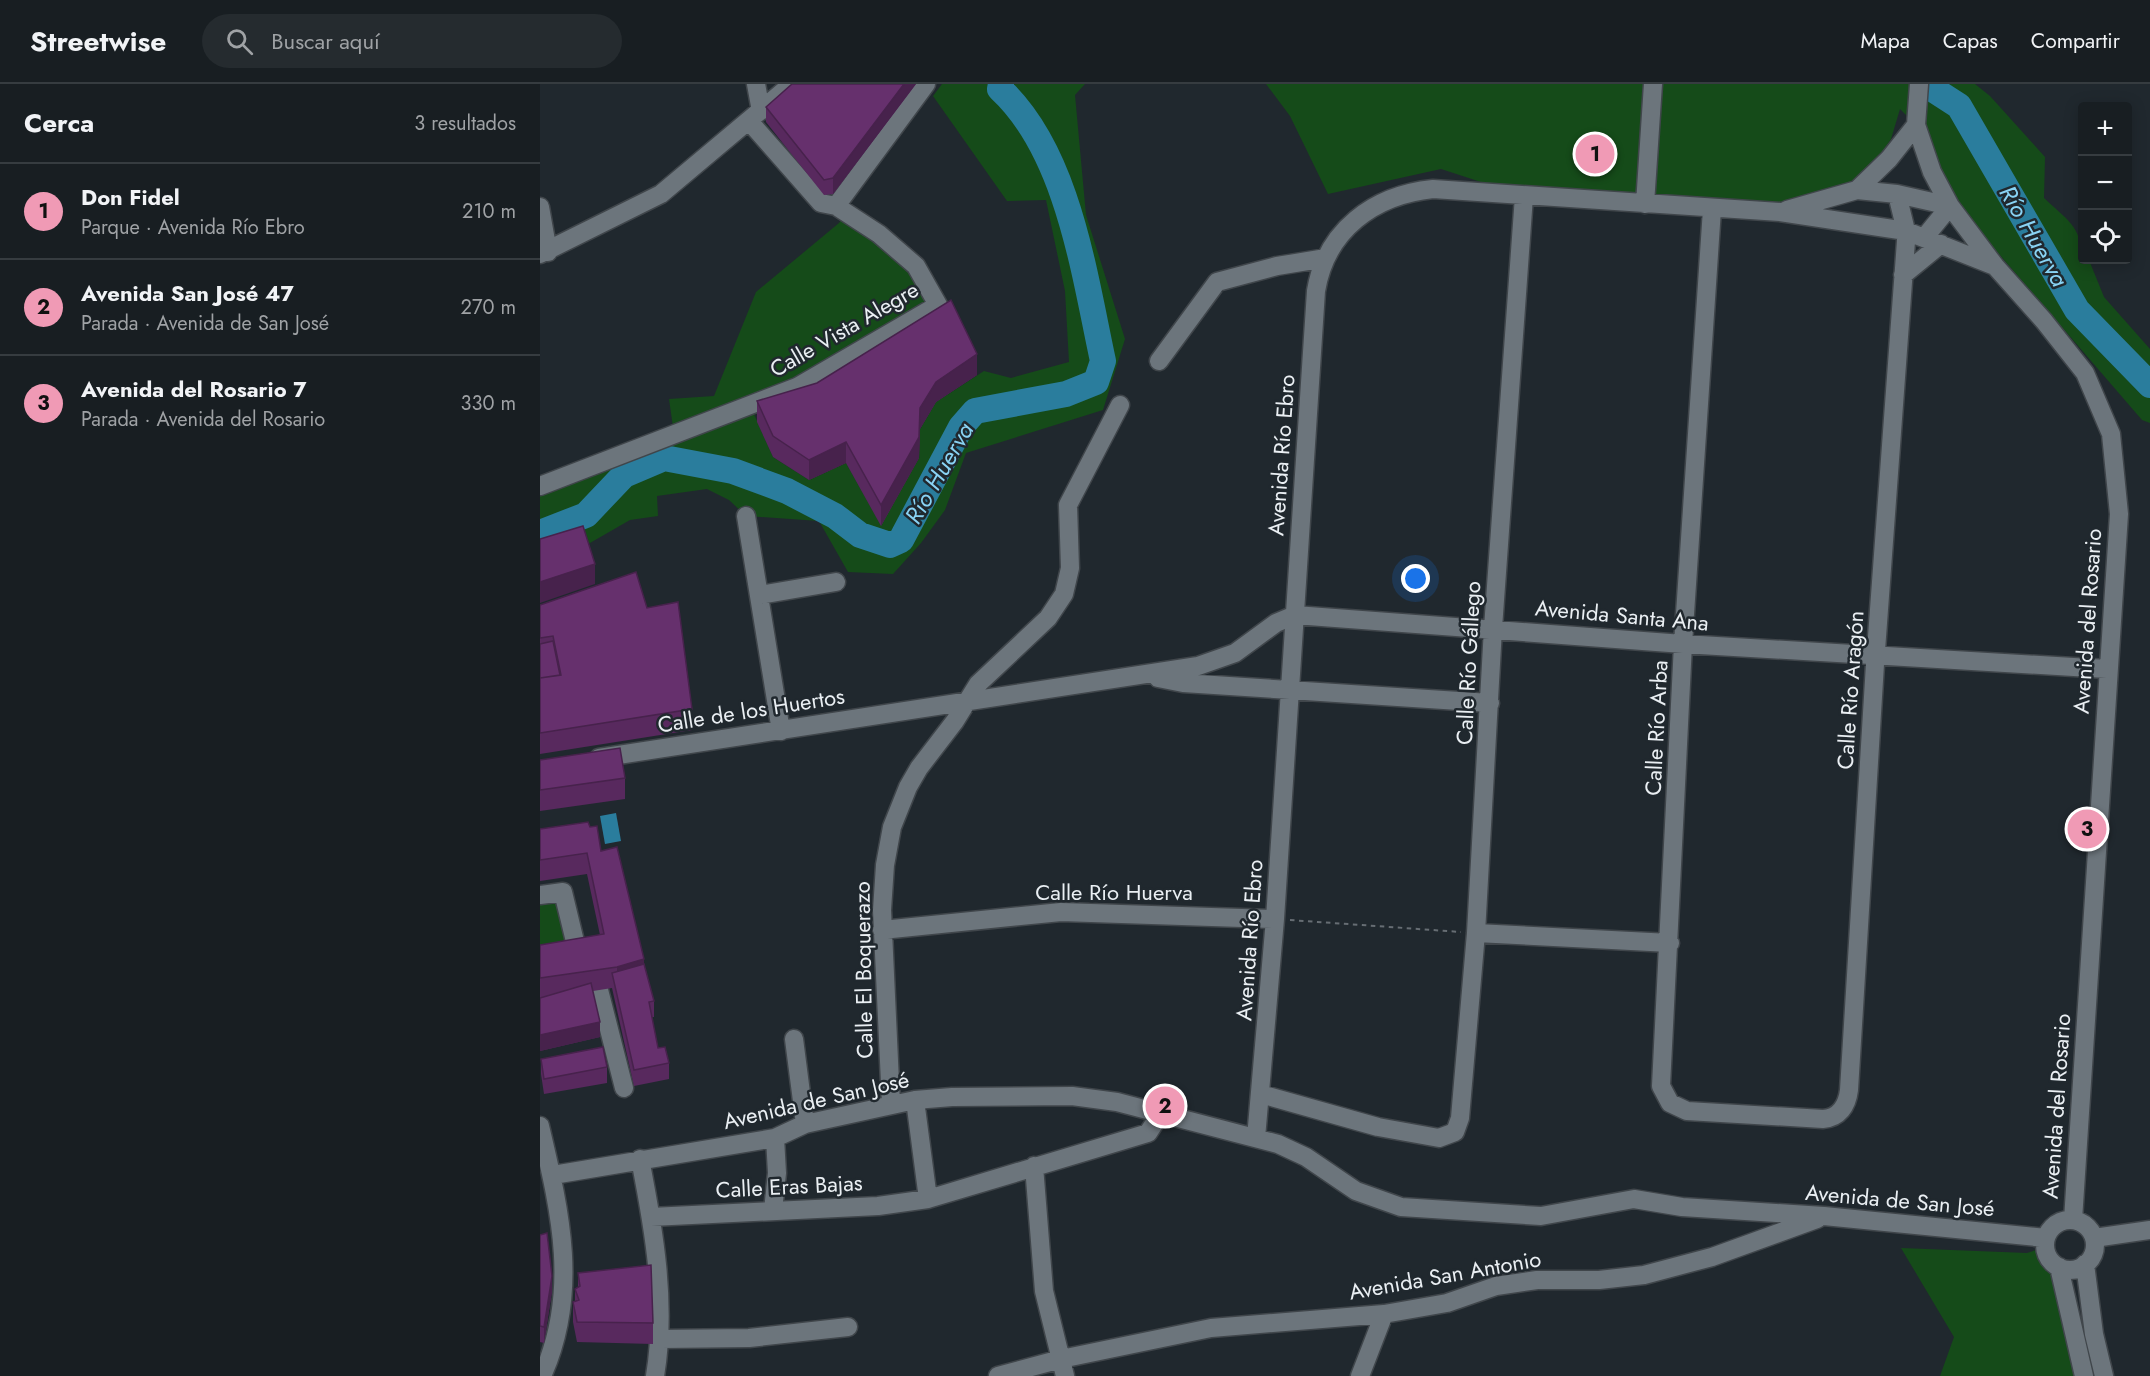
<!DOCTYPE html>
<html lang="es">
<head>
<meta charset="utf-8">
<style>
  body { margin:0; font-family:Jost,sans-serif; background:#252b2f; color:#f1f3f6 }
  .controls { position:absolute; right:18px; top:18px; display:grid; overflow:hidden; border-radius:6px; box-shadow:0 3px 15px #0003 }
  .controls button { width:54px; height:54px; display:grid; place-items:center; padding:0; border:0; border-bottom:2px solid #363c40; background:#181e22; color:#f1f3f6; font:30px sans-serif }
  .you { position:absolute; left:876px; top:495px; width:21px; height:21px; margin:-15px; border:4px solid #fff; border-radius:50%; background:#1a73e8; box-shadow:0 0 0 9px #1a73e833 }
  .badge { display:grid; place-items:center; width:39px; height:39px; border-radius:50%; background:#f09ab5; color:#111; font-size:20px; font-weight:700 }
  .pin { position:absolute; translate:-50% -50%; border:3px solid #fff; box-shadow:0 2px 6px #0006 }
  .list { margin:0; padding:0; list-style:none }
  h2 { display:flex; justify-content:space-between; align-items:center; height:78px; margin:0; padding:0 24px; font-size:26px }
  h2 small { font-size:20px; font-weight:400; color:#9fa2a5 }
  .list li { display:grid; grid-template-columns:39px 1fr auto; gap:18px; align-items:center; box-sizing:border-box; height:96px; padding:0 24px; border-top:2px solid #363c40 }
  .list b { display:block; font-size:22px; white-space:nowrap }
  .list p { margin:0; font-size:20px; white-space:nowrap; color:#9fa2a5 }
  .list em { font-size:20px; font-style:normal; color:#9fa2a5 }
  .icon { flex:none; width:33px; height:33px; fill:none; stroke:currentColor; stroke-width:2; stroke-linecap:round; stroke-linejoin:round }
  .map { position:relative; flex:none; width:1610px; height:1292px; overflow:hidden }
  header { display:flex; align-items:center; gap:36px; box-sizing:border-box; height:84px; padding:0 30px; background:#181e22; border-bottom:2px solid #363c40 }
  header strong { font-size:28px }
  nav { display:flex; gap:33px; margin-inline-start:auto; font-size:21px }
  .search { width:420px; height:54px; background:#252b2f; display:flex; align-items:center; gap:15px; box-sizing:border-box; padding:0 21px; border-radius:33px; color:#9fa2a5; font-size:22px }
  main { display:flex }
  aside { flex:1; background:#181e22 }
  .map>svg:first-child { display:block }
  .green { fill:#154b19 }
  .water { fill:#2a7d9d }
  .lines { fill:none; stroke-linecap:round; stroke-linejoin:round }
  .river { stroke:#2a7d9d; stroke-width:26 }
  .street-casing { stroke:#40464b; stroke-width:21 }
  .path { stroke:#666d73; stroke-width:2; stroke-dasharray:4.5 4.5; stroke-linecap:butt }
  .street { stroke:#6c757c; stroke-width:18 }
  .wall { fill:#58295e }
  .shaded-wall { fill:#47224c }
  .building { fill:#66306d; stroke:#47224c; stroke-width:1.5 }
  .labels { text-anchor:middle; dominant-baseline:central; stroke-width:5; stroke-linejoin:round; paint-order:stroke }
  .street-label { font-size:22px; fill:#eaeff3; stroke:#20282e }
  .water-label { font-size:24px; font-style:italic; fill:#89d3f4; stroke:#20282e }
</style>
</head>
<body>
<header>
<strong>Streetwise</strong>
<div class="search"><svg class="icon" aria-label="search" viewBox="0 0 24 24"><circle cx="10" cy="10" r="6"/><path d="M15 15l6 6"/></svg>Buscar aquí</div>
<nav><a>Mapa</a><a>Capas</a><a>Compartir</a></nav>
</header>
<main>
<aside>
<h2>Cerca<small>3 resultados</small></h2>
<ul class="list">
<li><span class="badge">1</span><div><b>Don Fidel</b><p>Parque · Avenida Río Ebro</p></div><em>210 m</em></li>
<li><span class="badge">2</span><div><b>Avenida San José 47</b><p>Parada · Avenida de San José</p></div><em>270 m</em></li>
<li><span class="badge">3</span><div><b>Avenida del Rosario 7</b><p>Parada · Avenida del Rosario</p></div><em>330 m</em></li>
</ul>
</aside>
<div class="map">
<svg width="1610" height="1292" viewBox="0 0 1610 1292">
  <rect width="100%" height="100%" fill="#20282e"/>
  <path class="green" d="M402,0H545L535,11L546,131L585,255L563,326L426,369L405,426L381,459L353,490L308,488L279,437L206,432L189,416L167,405L117,412L118,432L90,436L43,463L0,476V402L134,350L129,315L174,312L216,208L299,139L306,129L339,150L398,221L210,321L233,373L269,396L306,379L341,441L379,374L380,345L396,318L444,287L471,294L529,278L525,207L506,116L467,117L393,12Z
    M726,0H1435L1450,12L1505,73L1504,114C1527,136 1542,142 1542,176H1549L1564,213L1610,265V339L1602,336L1427,133L1410,122L1376,41L1360,25L1351,55L1317,106L1240,128L984,112L901,85L788,110L750,32Z
    M20,812L34,868L0,873V815Z
    M1505,1163L1512,1178L1519,1183L1544,1292H1400L1414,1253L1361,1164L1487,1169Z"/>
  <path class="water" d="M76,729L81,757L65,760L60,732Z"/>
  <g class="lines">
    <path class="river" d="M1385,0L1419,22L1537,226L1610,301
      M0,449L46,431L84,391L124,374L193,387L247,407L295,432L320,451L350,461L361,456L421,343L435,327L526,310L556,298L563,277C544,189 528,68 460,5L461,0"/>
    <defs>
      <path id="street" d="M216,0L221,27
        M1379,0L1376,41L1392,88L1410,122L1455,182L1504,237L1545,289L1571,350L1579,430L1533,1136
        M209,37L281,119L296,122L386,0
        M1317,106L1357,110L1410,122
        M1105,120L1113,0
        M0,123L8,168
        M1172,125L1143,560L1121,1002L1130,1019L1147,1027L1283,1035C1299,1034 1307,1022 1309,1006L1335,580L1366,157V147L1357,110
        M1247,126L1317,106L1349,75L1376,41
        M1384,154L1410,122
        M0,170L121,110L252,0
        M1363,191L1401,160
        M619,277L677,198L737,182L786,174
        M0,402L257,303L398,221L376,182L339,150L296,122
        M206,432L241,647
        M220,511L296,498
        M618,594L643,599L950,619
        M59,674L658,582L695,569L736,539L755,531L1143,560L1567,585
        M0,811L23,808L38,870L0,876
        M342,846L521,828L735,835
        M936,849L1130,859
        M59,906L84,1004
        M254,955L265,1040
        M721,1010L838,1043L899,1054L915,1048L920,1034L936,849L953,544L984,112
        M375,1016L388,1115
        M351,1020L342,826L345,781L352,743L368,703L379,684L415,637L438,600L508,534L524,510L530,484L528,421L580,321
        M0,1042C20,1127 40,1208 2,1292
        M716,1054L735,835L776,207C786,146 834,111 893,105L1240,128L1366,147L1455,182
        M100,1075C114,1146 127,1220 115,1292
        M494,1082L504,1207L525,1292
        M13,1091L235,1054L265,1040L375,1016L412,1013L532,1012L577,1018L738,1060L766,1073L816,1107L861,1123L1001,1132L1094,1115L1142,1123L1284,1132L1506,1154
        M233,1126L237,1089L235,1054
        M111,1133L338,1122L388,1115L608,1049L621,1029
        M1505 1161a25 25 0 1 1 50 0a25 25 0 1 1-50 0Z
        M1554,1154L1610,1146
        M1545,1180L1554,1250L1564,1292
        M1519,1183L1544,1292
        M121,1255L209,1254L308,1243
        M458,1292L521,1275L671,1244L844,1230L907,1219L956,1202L997,1196H1059L1104,1191L1172,1173L1277,1135
        M820,1292L844,1230"/>
    </defs>
    <use href="#street" class="street-casing"/>
    <path class="path" d="M750,836L921,848"/>
    <use href="#street" class="street"/>
  </g>
  <path class="wall" d="M252,0H376L293,110L284,111L226,38V23Z
    M437,291L396,318L380,345L379,374L341,442L306,379L269,396L233,373L217,338V317Z
    M0,521L107,524L152,625V646L0,670Z
    M0,676L85,694V715L0,727Z
    M0,745L61,767L104,880L114,917V933H112L118,964L129,979V995L94,1002L72,904L53,907L60,953L0,967V861L60,851L47,790L0,797Z
    M1,975L67,983V999L4,1010L1,990Z
    M0,1151L12,1207L4,1259L0,1258Z
    M38,1189L113,1239V1260L37,1258L33,1238V1218L35,1217V1205L38,1203Z"/>
  <path class="shaded-wall" d="M364,0H376L293,110V94Z
    M437,270V291L396,318L380,345L379,374L341,442V421L380,324L396,298Z
    M306,358V379L269,396V376Z
    M55,480V500L0,519V498Z
    M104,875V896L77,904V883Z
    M60,938V953L0,967V951Z
    M12,1192V1207L4,1259V1243Z"/>
  <path class="building" d="M252,0H364L293,94L284,96L226,23Z
    M411,216L437,270L396,298L380,324L379,353L341,421L306,358L269,376L233,352L217,317L277,299Z
    M43,442L55,480L0,498V455Z
    M96,488L107,524L138,518L152,625L0,649V594L21,591L13,552L0,554V521Z
    M13,557L20,591L0,594V560Z
    M80,664L85,694L0,706V676Z
    M48,738L50,743L57,742L61,767L77,763L104,875L77,883L0,894V861L64,850L47,769L0,776V745Z
    M104,880L114,917L109,918L118,964L125,963L129,979L94,986L72,889Z
    M51,899L60,938L0,951V914Z
    M63,963L67,983L4,995L1,975Z
    M7,1149L12,1192L4,1243L0,1242V1151Z
    M111,1181L113,1239L37,1238L33,1218L39,1216L35,1205L40,1202L38,1189Z"/>
  <g class="labels">
    <g class="street-label">
      <text transform="translate(304 245) rotate(-30)">Calle Vista Alegre</text>
      <text transform="translate(741 371) rotate(-86)">Avenida Río Ebro</text>
      <text transform="translate(1082 531) rotate(5)">Avenida Santa Ana</text>
      <text transform="translate(1547 537) rotate(-86)">Avenida del Rosario</text>
      <text transform="translate(928 579) rotate(-87)">Calle Río Gállego</text>
      <text transform="translate(1310 606) rotate(-86)">Calle Río Aragón</text>
      <text transform="translate(211 626) rotate(-9)">Calle de los Huertos</text>
      <text transform="translate(1116 644) rotate(-87)">Calle Río Arba</text>
      <text x="574" y="808">Calle Río Huerva</text>
      <text transform="translate(709 856) rotate(-86)">Avenida Río Ebro</text>
      <text transform="translate(323 886) rotate(-91)">Calle El Boquerazo</text>
      <text transform="translate(276 1016) rotate(-13)">Avenida de San José</text>
      <text transform="translate(1516 1022) rotate(-86)">Avenida del Rosario</text>
      <text transform="translate(249 1102) rotate(-3)">Calle Eras Bajas</text>
      <text transform="translate(1360 1116) rotate(5)">Avenida de San José</text>
      <text transform="translate(905 1191) rotate(-10)">Avenida San Antonio</text>
    </g>
    <g class="water-label">
      <text transform="translate(1494 152) rotate(60)">Río Huerva</text>
      <text transform="translate(399 389) rotate(-60)">Río Huerva</text>
    </g>
  </g>
</svg>
<div class="controls">
<button>+</button>
<button>−</button>
<button><svg class="icon" aria-label="locate" viewBox="0 0 24 24"><circle cx="12" cy="12" r="6"/><path d="M12 2v4M12 18v4M2 12h4M18 12h4"/></svg></button>
</div>
<div class="you"></div>
<div class="pin badge" style="left:1055px;top:70px">1</div>
<div class="pin badge" style="left:625px;top:1022px">2</div>
<div class="pin badge" style="left:1547px;top:745px">3</div>
</div>
</main>
</body>
</html>
